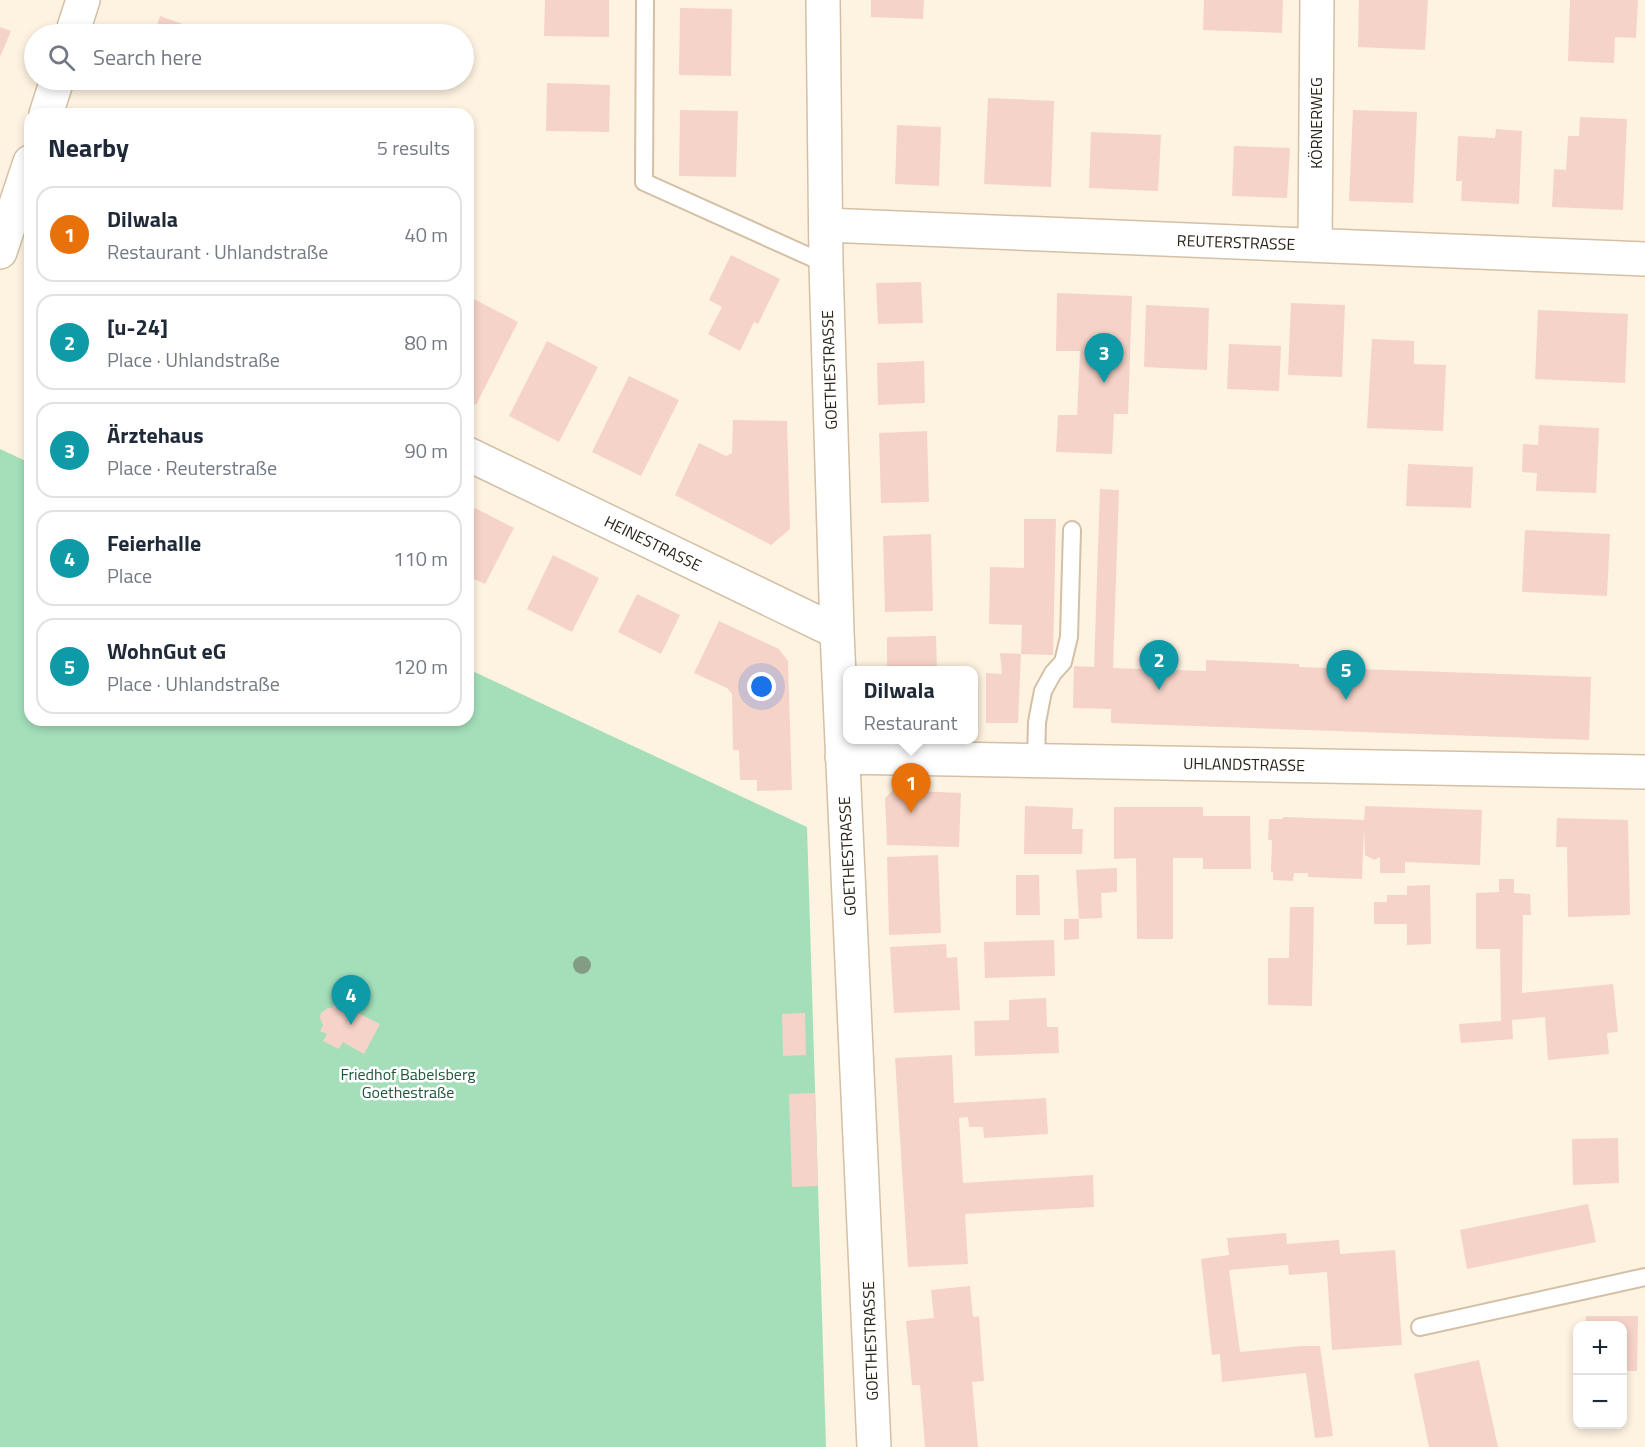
<!DOCTYPE html>
<html lang="en">
<head>
<meta charset="utf-8">
<style>
  body { margin:0; font-family:"Titillium Web",sans-serif; background:#f6f6f7; color:#1f2937 }
  .controls { position:absolute; right:18px; bottom:18px; display:grid; overflow:hidden; border-radius:12px; box-shadow:0 3px 9px #0003 }
  .controls button { width:54px; height:54px; display:grid; place-items:center; padding:0; border:0; border-bottom:2px solid #e0e1e3; background:#fff; color:#1f2937; font:30px sans-serif }
  .you { position:absolute; left:762px; top:687px; width:21px; height:21px; margin:-15px; border:4px solid #fff; border-radius:50%; background:#1a73e8; box-shadow:0 0 0 9px #1a73e833 }
  .badge { display:grid; place-items:center; width:39px; height:39px; border-radius:50%; background:#9b54c8; color:#fff; font-size:20px; font-weight:700 }
  .pin { position:absolute; translate:-50% -50px; filter:drop-shadow(0 2px 3px #0008) }
  .pin::after { content:''; position:absolute; top:32px; width:21px; height:18px; background:inherit; clip-path:polygon(0 0,100% 0,50% 100%) }
  .popup { position:absolute; left:843px; top:666px; width:135px; height:78px; box-sizing:border-box; display:grid; place-content:center; border-radius:12px; background:#fff; filter:drop-shadow(0 2px 4px #0005); font-size:20px; white-space:nowrap; color:#747a83 }
  .popup b { font-size:22px; color:#1f2937 }
  .popup::after { content:''; position:absolute; left:50%; top:100%; margin-left:-12px; border:12px solid transparent; border-top-color:#fff }
  .list { margin:0; padding:0; list-style:none }
  h2 { display:flex; justify-content:space-between; align-items:center; height:78px; margin:0; padding:0 24px; font-size:26px }
  h2 small { font-size:20px; font-weight:400; color:#747a83 }
  .list li { display:grid; grid-template-columns:39px 1fr auto; gap:18px; align-items:center; box-sizing:border-box; height:96px; margin:0 12px 12px; padding:0 12px; border:2px solid #e0e1e3; border-radius:18px }
  .list b { display:block; font-size:22px; white-space:nowrap }
  .list p { margin:0; font-size:20px; white-space:nowrap; color:#747a83 }
  .list em { font-size:20px; font-style:normal; color:#747a83 }
  .icon { flex:none; width:33px; height:33px; fill:none; stroke:currentColor; stroke-width:2; stroke-linecap:round; stroke-linejoin:round }
  .map { position:relative; flex:none; width:1645px; height:1447px; overflow:hidden }
  .search { position:absolute; background:#fff; box-shadow:0 3px 9px #0003; left:24px; top:24px; width:450px; height:66px; display:flex; align-items:center; gap:15px; box-sizing:border-box; padding:0 21px; border-radius:33px; color:#747a83; font-size:22px }
  .panel { position:absolute; background:#fff; box-shadow:0 3px 9px #0003; left:24px; top:108px; width:450px; height:618px; border-radius:18px }
  .map>svg:first-child { display:block }
  .green { fill:#a4dfba }
  .building { fill:#f6d3c8 }
  .lines { fill:none; stroke-linecap:round; stroke-linejoin:round }
  .service-casing { stroke:#d3c0a5; stroke-width:20 }
  .minor-casing { stroke:#d3c0a5; stroke-width:36 }
  .service { stroke:#fff; stroke-width:16 }
  .minor { stroke:#fff; stroke-width:33 }
  .tree { fill:#839d85 }
  .labels { text-anchor:middle; dominant-baseline:central; stroke-width:5; stroke-linejoin:round; paint-order:stroke }
  .street-label { font-size:16px; fill:#2b2419; stroke:#fff }
  .park-label { font-size:16px; fill:#1e5739; stroke:#fff }
</style>
</head>
<body>
<div class="map">
<svg width="1645" height="1447" viewBox="0 0 1645 1447">
  <rect width="100%" height="100%" fill="#fef2e1"/>
  <path class="green" d="M0,449L30,463V720H468V669L807,827L826,1447H0Z"/>
  <path class="building" d="M545,0H609V37L544,36Z
    M871,0H924L923,19L871,17Z
    M1204,0H1283L1282,33L1203,30Z
    M1359,0H1428L1425,50L1358,47Z
    M1570,0H1638L1636,38L1615,37L1614,63L1568,61Z
    M680,8L732,9L731,76L679,75Z
    M160,16L211,34H154Z
    M0,27L11,31L0,57Z
    M547,83L610,85L609,132L546,131Z
    M988,98L1054,101L1051,187L984,184Z
    M680,110L738,111L736,177L679,176Z
    M1353,110L1417,112L1413,203L1349,201Z
    M1580,117L1627,119L1623,210L1552,207L1554,169L1566,170L1568,136H1579Z
    M897,125L941,127L939,186L895,184Z
    M1496,129L1522,131L1519,204L1461,201L1462,181H1456L1458,136L1495,138Z
    M1091,132L1161,135L1158,191L1089,188Z
    M1234,146L1290,148L1287,198L1232,196Z
    M731,255L780,279L758,324L754,322L740,351L708,334L722,307L709,300Z
    M921,282L923,323L878,324L876,283Z
    M1057,293L1132,296L1128,414H1114L1112,454L1056,452L1058,415H1077L1080,351H1056Z
    M468,296L518,322L476,405L468,400Z
    M1291,303L1345,305L1342,377L1288,375Z
    M1146,305L1209,308L1207,370L1144,367Z
    M1538,310L1628,314L1625,383L1535,379Z
    M1372,339L1414,341V364L1446,365L1443,431L1367,428Z
    M547,341L598,367L559,442L509,416Z
    M1229,344L1281,346L1279,391L1227,389Z
    M924,361L925,403L878,405L877,363Z
    M629,376L679,400L641,476L592,452Z
    M733,420L787,421L790,529L771,545L675,495L699,443L726,456L732,453Z
    M1539,425L1599,428L1596,493L1536,491L1537,473L1522,472L1523,444L1538,445Z
    M927,431L929,502L881,503L879,433Z
    M1408,464L1473,467L1471,508L1406,506Z
    M1100,489L1119,490L1113,668L1206,671V660L1299,664V667L1591,677L1589,740L1111,723V709L1073,708L1074,666L1094,667Z
    M475,508L514,528L485,584L468,576V521Z
    M1024,519H1056L1053,655L1021,654L1022,625L989,624L990,567L1024,568Z
    M1525,530L1610,534L1607,596L1522,592Z
    M931,534L933,611L885,612L883,536Z
    M553,555L599,578L572,632L527,609Z
    M637,594L680,615L661,654L618,632Z
    M719,621L779,649L788,661L792,790L757,791V780H740L739,750H733L732,694L727,688L694,673Z
    M936,636L937,670H887V637Z
    M1000,653L1021,654L1018,723H986V673L1002,674Z
    M893,790L961,793L959,847L887,845L885,798Z
    M1025,806L1073,808L1072,829H1083L1082,854H1024Z
    M1365,806L1482,810L1480,865L1405,862V873H1380V857L1374,860L1365,855L1364,828L1362,879L1308,877V873H1294L1293,881L1273,880V872H1271L1272,840H1268L1269,819H1283V817L1364,820Z
    M1114,807H1203V816H1250L1251,869H1203V858H1173V939H1137L1136,858L1114,859Z
    M1557,818L1628,820L1630,915L1568,917L1567,847H1556Z
    M938,855L941,933L889,935L887,857Z
    M1117,868V892L1101,893L1102,918L1079,919L1076,870Z
    M1016,875H1039L1040,915H1016Z
    M1499,879H1514V893L1530,894L1531,915H1523L1522,993L1613,984L1618,1032L1607,1033L1609,1054L1548,1060L1545,1017L1512,1020L1513,1039L1461,1043L1459,1024L1501,1021L1500,949H1476V893L1499,892Z
    M1430,885L1431,944L1407,945V924H1374V902H1387V895H1407V886Z
    M1290,907H1314L1312,1006L1268,1005V958H1289Z
    M1064,919H1079V939L1064,940Z
    M1054,940L1055,976L985,978L984,942Z
    M946,944L947,958L957,957L960,1010L894,1013L890,947Z
    M348,997L362,1005L358,1013L380,1024L364,1054L343,1042L339,1049L323,1041L327,1034L320,1031L323,1025L320,1018L321,1013L328,1008H332L336,1001L344,1005Z
    M1046,998L1047,1027H1058L1059,1053L975,1056L974,1021L1009,1020V1000Z
    M805,1013L806,1055L783,1056L782,1014Z
    M952,1055L954,1103L1046,1098L1048,1134L984,1138L983,1127H969L968,1117L959,1118L963,1183L1093,1175L1094,1207L965,1214L968,1264L908,1267L895,1058Z
    M815,1093L818,1186L792,1187L789,1094Z
    M1618,1138L1619,1183L1573,1185L1572,1139Z
    M1588,1204L1596,1242L1467,1269L1460,1230Z
    M1286,1233L1287,1244L1339,1240L1340,1254L1395,1250L1402,1345L1332,1350L1327,1272L1289,1275L1288,1265L1229,1270L1240,1352L1302,1346H1320L1333,1436L1315,1438L1306,1373L1222,1382L1220,1354L1212,1355L1201,1259L1229,1255L1227,1238Z
    M970,1286L973,1317L979,1316L984,1381L972,1382L978,1447H925L920,1385H912L906,1321L934,1318L931,1290Z
    M1586,1316H1638L1637,1371H1622V1326H1585Z
    M1479,1360L1498,1447H1429L1414,1374Z"/>
  <g class="lines">
    <defs>
      <path id="service" d="M645,0L644,182L826,264
        M1036,760L1037,722L1043,691L1053,673L1063,662L1069,637L1072,530
        M1420,1327L1645,1277"/>
      <path id="minor" d="M823,0L826,264L837,632L874,1447
        M72,34L83,0
        M46,114L57,80
        M826,225L1645,259
        M1315,245L1317,0
        M0,252L30,162
        M468,454L837,632
        M842,757L1645,772"/>
    </defs>
    <use href="#service" class="service-casing"/>
    <use href="#minor" class="minor-casing"/>
    <use href="#service" class="service"/>
    <use href="#minor" class="minor"/>
  </g>
  <circle class="tree" cx="582" cy="965" r="9"/>
  <g class="labels">
    <g class="street-label">
      <text transform="translate(1316 123) rotate(-90)">KÖRNERWEG</text>
      <text transform="translate(1236 242) rotate(2)">REUTERSTRASSE</text>
      <text transform="translate(829 370) rotate(-92)">GOETHESTRASSE</text>
      <text transform="translate(653 543) rotate(26)">HEINESTRASSE</text>
      <text transform="translate(1244 764) rotate(1)">UHLANDSTRASSE</text>
      <text transform="translate(847 856) rotate(-93)">GOETHESTRASSE</text>
      <text transform="translate(870 1341) rotate(-92)">GOETHESTRASSE</text>
    </g>
    <g class="park-label">
      <text x="408" y="1074">Friedhof Babelsberg<tspan x="408" dy="18">Goethestraße</tspan></text>
    </g>
  </g>
</svg>
<div class="controls">
<button>+</button>
<button>−</button>
</div>
<div class="you"></div>
<div class="pin badge" style="left:911px;top:813px;background:#e8710a">1</div>
<div class="popup"><b>Dilwala</b>Restaurant</div>
<div class="pin badge" style="left:1159px;top:690px;background:#0f9aa8">2</div>
<div class="pin badge" style="left:1104px;top:383px;background:#0f9aa8">3</div>
<div class="pin badge" style="left:351px;top:1025px;background:#0f9aa8">4</div>
<div class="pin badge" style="left:1346px;top:700px;background:#0f9aa8">5</div>
<div class="search"><svg class="icon" aria-label="search" viewBox="0 0 24 24"><circle cx="10" cy="10" r="6"/><path d="M15 15l6 6"/></svg>Search here</div>
<section class="panel">
<h2>Nearby<small>5 results</small></h2>
<ul class="list">
<li><span class="badge" style="background:#e8710a">1</span><div><b>Dilwala</b><p>Restaurant · Uhlandstraße</p></div><em>40 m</em></li>
<li><span class="badge" style="background:#0f9aa8">2</span><div><b>[u-24]</b><p>Place · Uhlandstraße</p></div><em>80 m</em></li>
<li><span class="badge" style="background:#0f9aa8">3</span><div><b>Ärztehaus</b><p>Place · Reuterstraße</p></div><em>90 m</em></li>
<li><span class="badge" style="background:#0f9aa8">4</span><div><b>Feierhalle</b><p>Place</p></div><em>110 m</em></li>
<li><span class="badge" style="background:#0f9aa8">5</span><div><b>WohnGut eG</b><p>Place · Uhlandstraße</p></div><em>120 m</em></li>
</ul>
</section>
</div>
</body>
</html>
